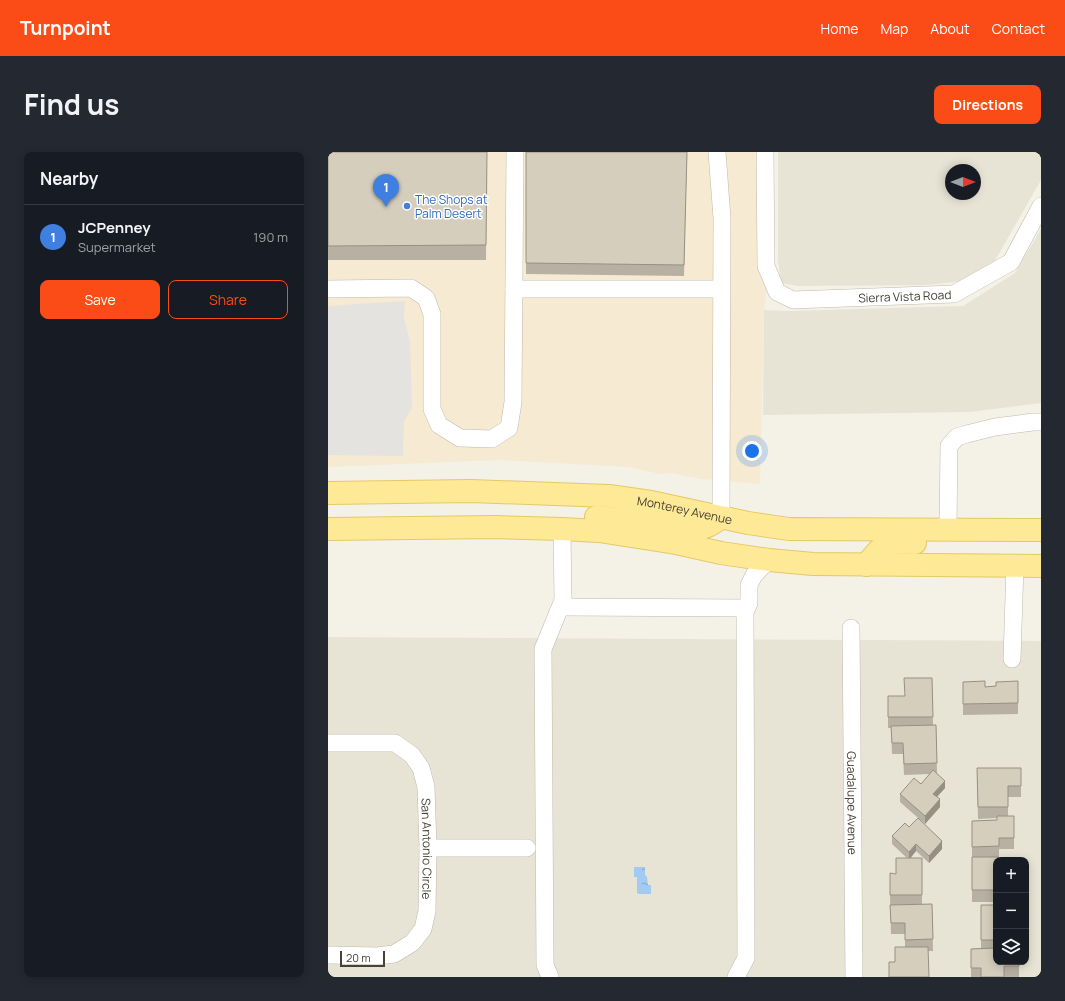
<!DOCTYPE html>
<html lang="en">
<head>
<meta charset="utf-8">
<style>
  body { margin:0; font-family:Manrope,sans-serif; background:#242831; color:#f1f3f6 }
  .controls { position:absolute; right:12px; bottom:12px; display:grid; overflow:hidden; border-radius:8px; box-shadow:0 2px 10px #0003 }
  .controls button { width:36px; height:36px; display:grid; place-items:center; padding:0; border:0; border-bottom:1px solid #363941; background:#171b24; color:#f1f3f6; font:20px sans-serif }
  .compass { position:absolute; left:617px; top:12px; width:36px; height:36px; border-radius:50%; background:#171b24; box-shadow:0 2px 10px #0003; rotate:90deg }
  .scale { position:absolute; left:12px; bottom:10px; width:45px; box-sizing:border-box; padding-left:4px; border:2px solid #474236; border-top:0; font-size:11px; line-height:14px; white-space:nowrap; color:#474236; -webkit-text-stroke:3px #fff; paint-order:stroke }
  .you { position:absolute; left:424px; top:299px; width:14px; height:14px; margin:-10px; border:3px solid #fff; border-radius:50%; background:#1a73e8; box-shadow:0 0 0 6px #1a73e833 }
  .badge { display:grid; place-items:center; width:26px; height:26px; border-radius:50%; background:#fb4c17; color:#fff; font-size:13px; font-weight:700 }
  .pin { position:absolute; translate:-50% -33px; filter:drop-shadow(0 1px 2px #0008) }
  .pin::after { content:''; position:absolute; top:21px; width:14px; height:12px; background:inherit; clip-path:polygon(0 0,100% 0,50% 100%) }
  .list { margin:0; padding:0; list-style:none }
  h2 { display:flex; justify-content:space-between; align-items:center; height:52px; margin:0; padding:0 16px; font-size:17px }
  h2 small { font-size:13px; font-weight:400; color:#9ea1a6 }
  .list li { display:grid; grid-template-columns:26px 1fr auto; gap:12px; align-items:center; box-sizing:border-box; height:64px; padding:0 16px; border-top:1px solid #363941 }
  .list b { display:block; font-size:15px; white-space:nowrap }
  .list p { margin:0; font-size:13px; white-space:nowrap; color:#9ea1a6 }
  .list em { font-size:13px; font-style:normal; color:#9ea1a6 }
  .actions { display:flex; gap:8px; padding:12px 16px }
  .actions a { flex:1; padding:9px 0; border:1px solid #fb4c17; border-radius:8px; text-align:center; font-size:14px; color:#fb4c17 }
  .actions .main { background:#fb4c17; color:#fff }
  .icon { flex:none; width:22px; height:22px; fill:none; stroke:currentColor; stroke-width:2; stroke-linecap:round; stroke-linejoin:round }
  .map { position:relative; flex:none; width:713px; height:825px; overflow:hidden; border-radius:8px }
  header { display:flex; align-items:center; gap:24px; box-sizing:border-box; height:56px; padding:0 20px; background:#fb4c17; color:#fff }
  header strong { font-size:19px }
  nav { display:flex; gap:22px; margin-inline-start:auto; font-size:14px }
  .intro { display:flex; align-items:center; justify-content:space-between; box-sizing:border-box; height:96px; padding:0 24px }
  h1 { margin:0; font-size:28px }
  .button { padding:10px 18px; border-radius:8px; background:#fb4c17; color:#fff; font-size:14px; font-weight:700 }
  main { display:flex; gap:24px; padding:0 24px }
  aside { flex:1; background:#171b24; border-radius:8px; box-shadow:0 2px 10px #0003 }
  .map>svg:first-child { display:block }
  .residential { fill:#e8e4d5; fill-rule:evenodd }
  .commercial { fill:#f6ead3 }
  .parking { fill:#e5e3df }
  .water { fill:url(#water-ripples) }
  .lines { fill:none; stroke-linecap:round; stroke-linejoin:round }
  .minor-casing { stroke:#bfbaaa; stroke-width:18 }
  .major-casing { stroke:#e4c965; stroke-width:24 }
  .minor { stroke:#fff; stroke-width:17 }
  .major { stroke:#fee996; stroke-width:22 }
  .wall { fill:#b8b1a3 }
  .shaded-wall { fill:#969084 }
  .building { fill:#d6cebd; stroke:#969084 }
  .shop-dot { fill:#3f7fe0; stroke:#fff; stroke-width:1.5 }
  .labels { text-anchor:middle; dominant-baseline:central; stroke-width:3; stroke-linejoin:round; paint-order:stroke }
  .shop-label { font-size:12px; fill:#366cbe; stroke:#fff; text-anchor:start }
  .street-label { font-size:12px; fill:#474236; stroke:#fff }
</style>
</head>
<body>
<header>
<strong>Turnpoint</strong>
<nav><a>Home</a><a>Map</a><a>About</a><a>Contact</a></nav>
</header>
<div class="intro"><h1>Find us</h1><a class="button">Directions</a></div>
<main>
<aside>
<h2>Nearby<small></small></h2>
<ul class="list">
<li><span class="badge" style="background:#3f7fe0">1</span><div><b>JCPenney</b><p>Supermarket</p></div><em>190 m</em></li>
</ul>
<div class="actions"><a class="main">Save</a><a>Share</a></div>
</aside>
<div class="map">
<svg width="713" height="825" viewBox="0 0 713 825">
  <defs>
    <pattern id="water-ripples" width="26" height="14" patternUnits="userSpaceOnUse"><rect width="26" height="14" fill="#a3cbf1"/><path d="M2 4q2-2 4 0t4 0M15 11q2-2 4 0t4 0" fill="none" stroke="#87a6c4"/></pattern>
  </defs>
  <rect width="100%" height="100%" fill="#f4f1e7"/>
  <path class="residential" d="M450,0H713V28L665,112L635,129L599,133L470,134L453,131L450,108ZM623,18H647V42H623Z
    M713,77V251L642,260L435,263L436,158L460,159L635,154L687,121Z
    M0,485L713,489V825H0ZM668,708H698V810H668Z"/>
  <path class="commercial" d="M0,0H441L439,136L436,158L432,332L374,327L342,321L332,322L301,315L172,308L0,315Z"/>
  <path class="parking" d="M77,149L76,166L82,189L84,256L76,269L75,304L0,303V154Z"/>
  <path class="water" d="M306,715H317V723L319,725L320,733H323V742H311L309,741V725H306Z"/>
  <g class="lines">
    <defs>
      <g id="minor">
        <path d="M389,0L394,66L393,366"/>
        <path id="s1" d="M437,0L438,114L449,140L465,148L626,142L683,110L713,54"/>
        <path d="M0,137L83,136L98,146L104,162V257L111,273L132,286L164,287L181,276L185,250L187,0"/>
        <path d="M186,137H393"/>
        <path d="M620,377L621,294L629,285L639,282L667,275L705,270H713"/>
        <path d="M233,455L418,456"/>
        <path id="s2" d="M523,476L526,825"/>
        <path d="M684,507L687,414"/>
        <path id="s3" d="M0,591H67L84,603L93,616L98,635L100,696L99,759L95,777L84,791L66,802L49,804L0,803"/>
        <path d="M100,696H199"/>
        <path d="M222,825L217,813L215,497L235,448L234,377"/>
        <path d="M408,825L418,806L417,460L421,451V433L426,423L441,408"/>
      </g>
      <g id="major">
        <path id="s4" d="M0,341L143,339L281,344L323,350L420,371L461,377L713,378"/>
        <path d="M268,365L299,368L355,377L374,376L382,373L393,366"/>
        <path d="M0,377L167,375L234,377L271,379L348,391L393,401L441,408L485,412L713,414"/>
        <path d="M538,413C558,389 557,390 587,391"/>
      </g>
    </defs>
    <use href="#minor" class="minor-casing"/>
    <use href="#major" class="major-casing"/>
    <use href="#minor" class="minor"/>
    <use href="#major" class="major"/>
  </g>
  <path class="wall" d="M0,0H159L158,108H0Z
    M198,0H359L356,124L198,122Z
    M604,526L605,573H608L609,621L617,636L609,645L612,655L597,672L572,650V642L593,632L602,622L576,623L575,602H564L563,576H560V544H576Z
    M690,529V562L635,563V530L657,535L668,534Z
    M649,616H693V645H680V664H686V697H671V705H670L668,708V750H644V669L669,668V666L650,667Z
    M581,675L614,697L601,711L588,699L582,706H594V752H604L605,799H600L567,810L577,795V782H563L562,743L568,722L579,706L564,692V684Z
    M653,753H668V810H691V825H643V797L653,796Z"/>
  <path class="shaded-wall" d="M617,629V636L605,649V642Z
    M612,647V655L597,672V664Z
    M614,689V697L601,711V704Z
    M588,692V699L581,708V700Z"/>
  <path class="building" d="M0,0H159L158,93L0,94Z
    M198,0H359L356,113L198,111Z
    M576,526H604L605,565H560V544H577Z
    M657,529V535L668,534V530L690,529V551L635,552V530Z
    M608,573L609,611L576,612L575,591H564L563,574Z
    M649,616H693V634H680V655H650Z
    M605,618L617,629L605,642L612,647L597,664L572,642L586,626L593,632Z
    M669,664H686V686H671V694L644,695V669L669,668Z
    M590,666L614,689L601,704L588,692L581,700L564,684L577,671L581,675Z
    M644,705H670V708H668V738H644Z
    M568,706H594V743H562V721L568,722Z
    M604,752L605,787L577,788V771H563L562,753Z
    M653,753H668V788H653Z
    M567,795H600L601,825H561V810H567Z
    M668,796V810H691V814H676V825H653V816H643V797Z"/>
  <circle class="shop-dot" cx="79" cy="54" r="4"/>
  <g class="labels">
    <g class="shop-label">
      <text x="87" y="47">The Shops at<tspan x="87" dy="14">Palm Desert</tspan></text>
    </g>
    <g class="street-label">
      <text stroke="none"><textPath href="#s1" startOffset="272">Sierra Vista Road</textPath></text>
      <text stroke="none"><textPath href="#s4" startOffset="358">Monterey Avenue</textPath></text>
      <text stroke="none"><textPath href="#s2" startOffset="175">Guadalupe Avenue</textPath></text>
      <text stroke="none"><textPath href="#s3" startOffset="185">San Antonio Circle</textPath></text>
    </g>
  </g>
</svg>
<div class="controls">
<button>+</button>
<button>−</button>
<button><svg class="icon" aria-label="layers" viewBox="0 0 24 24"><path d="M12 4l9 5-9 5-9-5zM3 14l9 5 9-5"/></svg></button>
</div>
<svg class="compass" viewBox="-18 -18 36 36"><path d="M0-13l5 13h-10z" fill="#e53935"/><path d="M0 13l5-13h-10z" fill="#9ea1a6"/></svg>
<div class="scale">20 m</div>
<div class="you"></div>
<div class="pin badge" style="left:58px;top:55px;background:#3f7fe0">1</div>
</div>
</main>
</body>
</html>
